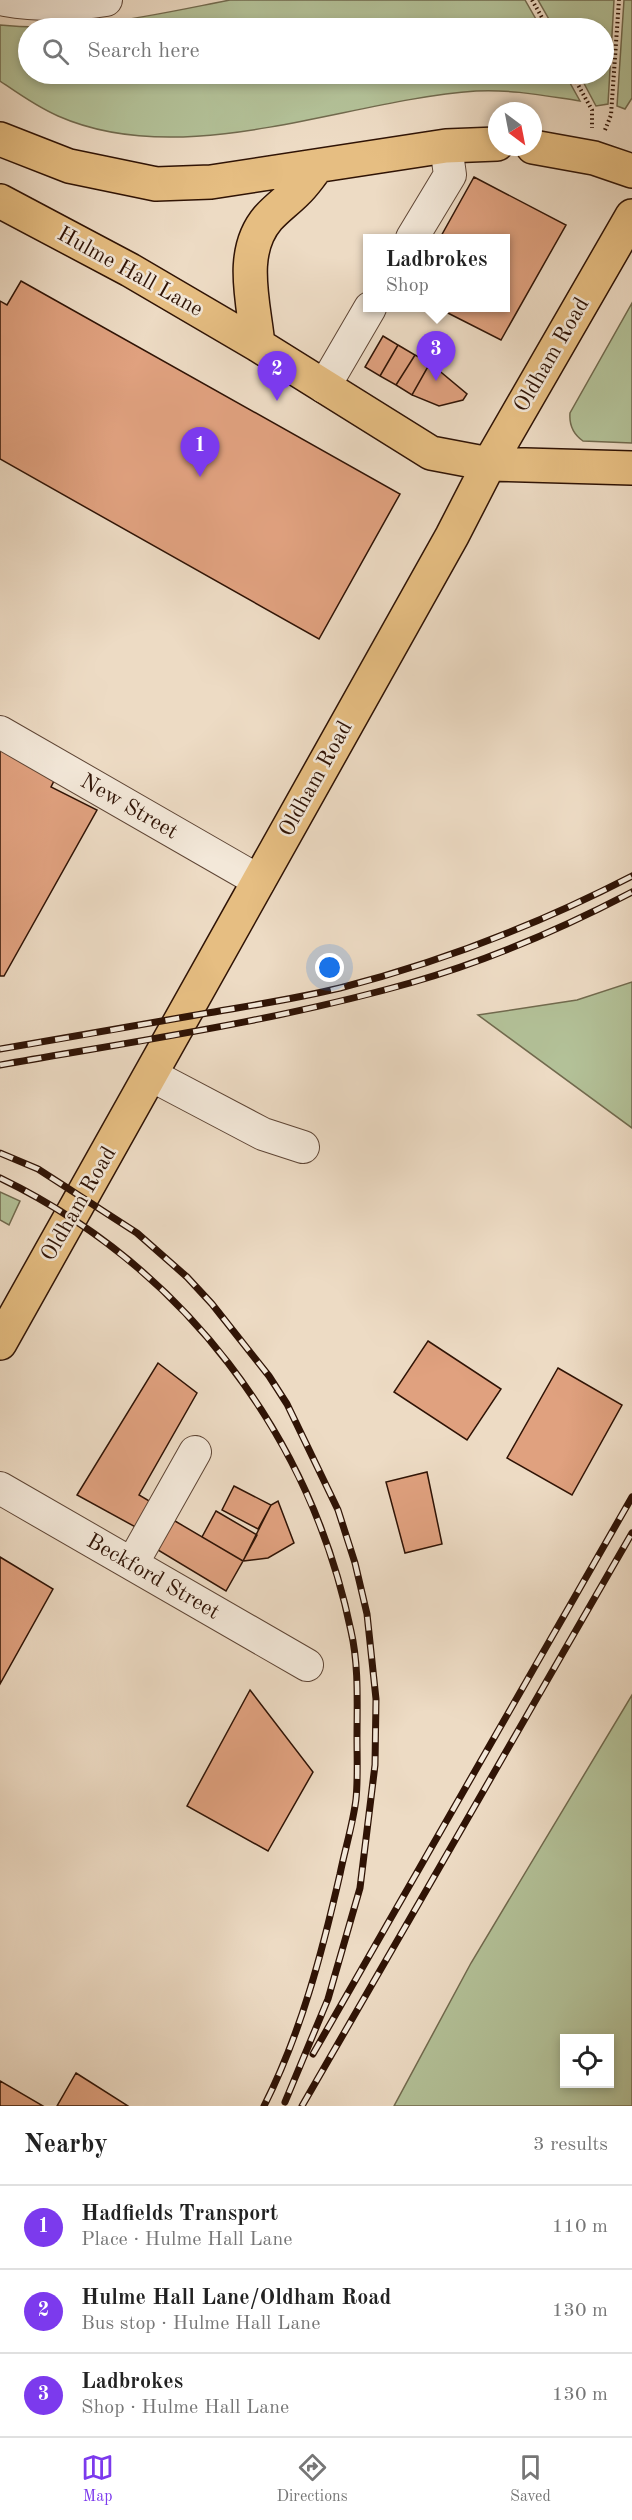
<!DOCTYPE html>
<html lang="en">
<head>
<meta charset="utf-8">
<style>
  body { margin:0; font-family:"Old Standard TT",serif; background:#f6f6f6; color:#222 }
  .controls { position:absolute; right:18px; bottom:18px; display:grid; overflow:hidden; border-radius:0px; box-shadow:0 3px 9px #0003 }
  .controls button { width:54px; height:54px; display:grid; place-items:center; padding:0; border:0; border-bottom:2px solid #e0e0e0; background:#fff; color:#222; font:30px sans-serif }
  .compass { position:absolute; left:488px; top:102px; width:54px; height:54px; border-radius:50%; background:#fff; box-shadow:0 3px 9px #0003; rotate:148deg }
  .you { position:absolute; left:330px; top:968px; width:21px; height:21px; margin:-15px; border:4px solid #fff; border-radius:50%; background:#1a73e8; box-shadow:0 0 0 9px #1a73e833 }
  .badge { display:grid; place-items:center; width:39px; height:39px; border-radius:50%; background:#7c3aed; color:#fff; font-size:20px; font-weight:700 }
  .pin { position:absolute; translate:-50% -50px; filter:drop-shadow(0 2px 3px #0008) }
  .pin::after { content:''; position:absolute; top:32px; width:21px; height:18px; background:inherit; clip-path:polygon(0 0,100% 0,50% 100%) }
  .popup { position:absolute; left:363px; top:234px; width:147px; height:78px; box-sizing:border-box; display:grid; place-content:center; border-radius:0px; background:#fff; filter:drop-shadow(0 2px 4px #0005); font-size:20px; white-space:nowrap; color:#767676 }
  .popup b { font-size:22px; color:#222 }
  .popup::after { content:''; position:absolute; left:50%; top:100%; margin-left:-12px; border:12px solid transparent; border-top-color:#fff }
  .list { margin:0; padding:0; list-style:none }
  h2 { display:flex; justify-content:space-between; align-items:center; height:78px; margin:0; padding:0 24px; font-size:26px }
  h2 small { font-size:20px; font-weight:400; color:#767676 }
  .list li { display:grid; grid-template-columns:39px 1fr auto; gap:18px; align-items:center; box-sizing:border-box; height:84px; padding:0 24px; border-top:2px solid #e0e0e0 }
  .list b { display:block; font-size:22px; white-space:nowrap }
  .list p { margin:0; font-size:20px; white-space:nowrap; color:#767676 }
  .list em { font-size:20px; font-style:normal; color:#767676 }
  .icon { flex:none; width:33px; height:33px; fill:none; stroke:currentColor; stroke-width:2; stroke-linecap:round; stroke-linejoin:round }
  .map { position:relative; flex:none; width:632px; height:2106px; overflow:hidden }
  .search { position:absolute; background:#fff; box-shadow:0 3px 9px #0003; left:18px; right:18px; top:18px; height:66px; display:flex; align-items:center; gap:15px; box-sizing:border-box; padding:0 21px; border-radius:33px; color:#767676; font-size:22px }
  .sheet { height:330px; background:#fff }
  nav { display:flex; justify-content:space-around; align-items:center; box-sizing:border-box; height:84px; border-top:2px solid #e0e0e0; background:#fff; font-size:16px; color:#767676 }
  nav a { display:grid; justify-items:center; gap:3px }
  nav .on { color:#7c3aed }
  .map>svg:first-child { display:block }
  .green { fill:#b3c198; stroke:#716a4e; stroke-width:1.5; fill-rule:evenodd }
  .building { fill:#e0a17f; stroke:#2f1305; stroke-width:1.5 }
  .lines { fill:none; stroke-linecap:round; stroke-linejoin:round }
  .minor-casing { stroke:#5e4535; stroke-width:34 }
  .highway-casing { stroke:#2f1305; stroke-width:36 }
  .path { stroke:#2f1305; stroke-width:4; stroke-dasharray:1.5 3; stroke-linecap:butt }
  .minor { stroke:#f3e8d9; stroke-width:32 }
  .highway { stroke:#e6be82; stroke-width:33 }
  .rail-casing { stroke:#2f1305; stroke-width:7 }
  .rail { stroke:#f3e8d9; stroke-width:4.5; stroke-dasharray:14; stroke-linecap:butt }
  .labels { text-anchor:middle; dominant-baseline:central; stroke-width:5; stroke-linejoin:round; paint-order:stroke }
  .street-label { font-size:22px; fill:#2f1305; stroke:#f3e8d9 }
</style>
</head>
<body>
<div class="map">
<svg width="632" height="2106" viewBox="0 0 632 2106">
  <rect width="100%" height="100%" fill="#eddbc4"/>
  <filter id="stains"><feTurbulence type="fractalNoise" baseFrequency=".00333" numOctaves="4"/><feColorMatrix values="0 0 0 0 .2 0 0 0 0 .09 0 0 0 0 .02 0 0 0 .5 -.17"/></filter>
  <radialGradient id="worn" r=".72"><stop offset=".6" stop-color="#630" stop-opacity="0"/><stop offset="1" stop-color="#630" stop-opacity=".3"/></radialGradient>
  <path class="green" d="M230,0H525L541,28H28V74H565L580,101C546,96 511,89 476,91C345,100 185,172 58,116C37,107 19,94 0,81V25C79,33 153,15 230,0Z
    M538,0H614L608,104L596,106L579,74H604V28H554Z
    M624,0H632V98L625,109L617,106Z
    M632,303V443L583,441C573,434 569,425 570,413Z
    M632,982V1128L478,1015L577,1000Z
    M0,1192L20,1201L9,1225L0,1220Z
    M632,1695V2106H394L471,1963ZM610,2038V2084H564V2038Z"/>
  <path class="building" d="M474,177L566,225L501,340L438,308H505V238H440Z
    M21,281L400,494L319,639L0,459V301L7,305Z
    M383,336L398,345L380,376L365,367Z
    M398,345L415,355L396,385L380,376Z
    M415,355L430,363L412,395L396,385Z
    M430,363L467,394L463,400L439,406L412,395Z
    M0,749L56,777L51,787L97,810L4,976H0Z
    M428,1341L501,1389L467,1440L394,1392Z
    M158,1363L197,1393L139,1495L156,1505L141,1530L77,1495Z
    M558,1368L622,1405L572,1495L507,1458Z
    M427,1472L442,1544L405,1553L386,1482Z
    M234,1486L271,1505L258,1529L222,1510Z
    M278,1501L294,1543L268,1558L243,1561L271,1505Z
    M216,1511L257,1535L243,1561L202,1537Z
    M175,1521L243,1561L226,1591L153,1547L167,1524Z
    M0,1557L53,1589L0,1684Z
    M250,1690L313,1772L268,1851L187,1806Z
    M76,2073L128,2106H57Z
    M0,2081L43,2106H0Z"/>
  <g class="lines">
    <defs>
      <path id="minor" d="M5,0C39,6 73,5 106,0
        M412,238L450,175L446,146
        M324,387L370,308
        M0,732L259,881
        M151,1075L263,1134L303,1147
        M0,1488L307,1665
        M132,1564L195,1452"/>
      <path id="highway" d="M0,139L69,166L156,184L211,182L446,146L497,144
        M533,147L594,158L632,171
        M0,201L130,270L258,345L431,453L489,464L632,468
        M258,345C254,303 238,253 268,218C277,208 287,201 296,192C304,185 310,175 317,167
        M0,1343L452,536L489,464L632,216"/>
    </defs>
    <use href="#minor" class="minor-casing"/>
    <use href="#highway" class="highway-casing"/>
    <path class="path" d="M532,0L548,28
      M572,74L592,110V128
      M605,130L611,115L619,0"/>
    <use href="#minor" class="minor"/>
    <use href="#highway" class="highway"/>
    <defs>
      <path id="rail" d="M0,1049C67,1038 134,1026 202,1014C248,1006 295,999 340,988C441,962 539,924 632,876
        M0,1065C137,1041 276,1021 410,983C487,961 561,929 632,892
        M0,1153L38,1169L137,1233L187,1277L212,1304L269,1376L287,1404L338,1510L355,1563L367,1614L376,1699L375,1765L360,1888L328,1999L285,2102
        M0,1178C182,1266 310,1433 351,1631C359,1666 357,1703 357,1739C357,1759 358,1779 356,1799C353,1824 345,1849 340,1874C322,1953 301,2033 264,2106
        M313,2054L632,1497
        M302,2106L632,1533"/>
    </defs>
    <use href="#rail" class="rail-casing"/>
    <use href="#rail" class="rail"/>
  </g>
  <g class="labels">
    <g class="street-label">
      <text transform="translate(130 272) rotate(29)">Hulme Hall Lane</text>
      <text transform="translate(552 355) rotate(-60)">Oldham Road</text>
      <text transform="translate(316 779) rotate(-61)">Oldham Road</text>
      <text transform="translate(129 807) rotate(30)">New Street</text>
      <text transform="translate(79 1204) rotate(-60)">Oldham Road</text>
      <text transform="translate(153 1577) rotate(30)">Beckford Street</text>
    </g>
  </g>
  <rect width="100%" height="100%" filter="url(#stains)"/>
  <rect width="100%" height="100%" fill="url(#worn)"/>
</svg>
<div class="controls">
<button><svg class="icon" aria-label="locate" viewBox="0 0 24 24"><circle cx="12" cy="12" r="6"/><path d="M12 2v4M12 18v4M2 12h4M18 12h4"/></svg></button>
</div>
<svg class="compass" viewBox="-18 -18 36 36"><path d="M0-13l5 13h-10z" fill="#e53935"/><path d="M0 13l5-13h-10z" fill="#767676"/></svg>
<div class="you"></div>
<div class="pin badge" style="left:200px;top:477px">1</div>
<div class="pin badge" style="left:277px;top:401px">2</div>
<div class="pin badge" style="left:436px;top:381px">3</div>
<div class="popup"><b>Ladbrokes</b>Shop</div>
<div class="search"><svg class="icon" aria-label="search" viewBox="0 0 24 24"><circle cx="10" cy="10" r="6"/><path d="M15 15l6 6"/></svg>Search here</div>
</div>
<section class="sheet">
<h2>Nearby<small>3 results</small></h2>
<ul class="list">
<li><span class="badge">1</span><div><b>Hadfields Transport</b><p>Place · Hulme Hall Lane</p></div><em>110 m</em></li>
<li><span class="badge">2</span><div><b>Hulme Hall Lane/Oldham Road</b><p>Bus stop · Hulme Hall Lane</p></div><em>130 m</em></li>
<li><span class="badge">3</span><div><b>Ladbrokes</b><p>Shop · Hulme Hall Lane</p></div><em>130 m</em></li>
</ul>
</section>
<nav>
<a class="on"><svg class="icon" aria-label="map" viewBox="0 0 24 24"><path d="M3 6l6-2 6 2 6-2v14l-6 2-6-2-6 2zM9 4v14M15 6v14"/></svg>Map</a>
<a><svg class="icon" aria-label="directions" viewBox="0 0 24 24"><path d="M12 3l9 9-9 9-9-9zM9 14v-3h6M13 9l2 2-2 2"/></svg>Directions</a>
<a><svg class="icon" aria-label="saved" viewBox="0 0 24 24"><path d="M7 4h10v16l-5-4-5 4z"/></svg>Saved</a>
</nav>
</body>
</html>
